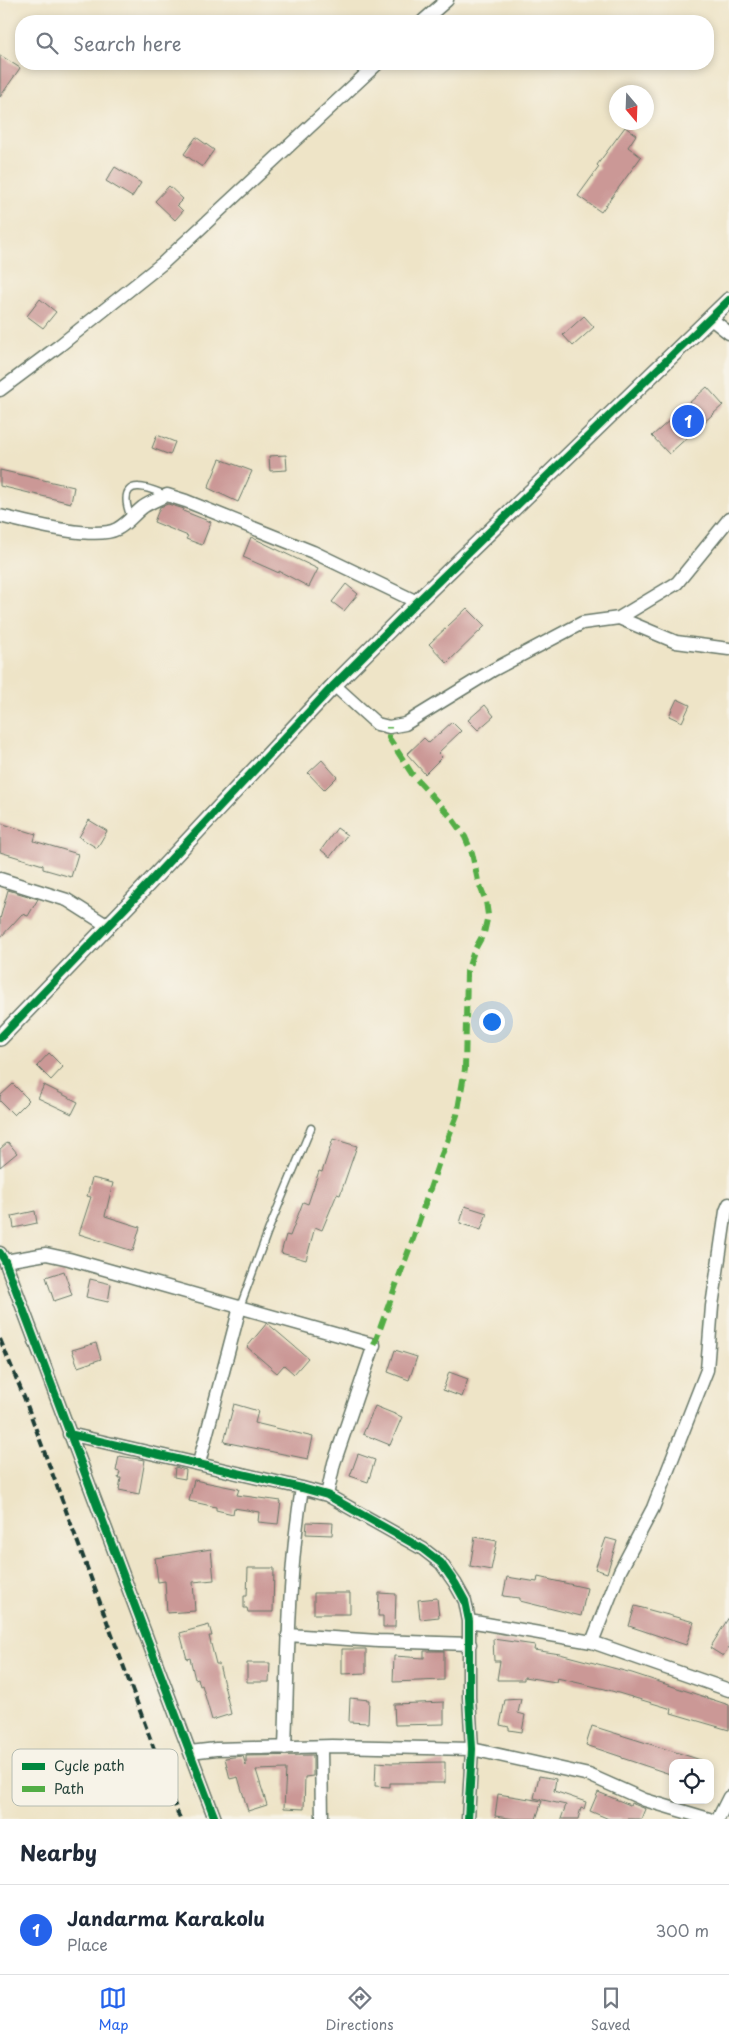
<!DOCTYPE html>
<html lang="en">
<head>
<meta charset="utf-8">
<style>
  body { margin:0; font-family:"Playpen Sans",sans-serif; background:#f2f2f3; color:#1f2937 }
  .controls { position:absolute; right:15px; bottom:15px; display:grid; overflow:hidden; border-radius:10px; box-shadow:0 2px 8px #0003 }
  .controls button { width:45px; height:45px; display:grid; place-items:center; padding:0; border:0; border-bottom:1px solid #e0e1e3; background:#fff; color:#1f2937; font:25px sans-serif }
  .compass { position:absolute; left:609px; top:85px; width:45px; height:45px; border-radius:50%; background:#fff; box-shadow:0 2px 8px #0003; rotate:161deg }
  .you { position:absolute; left:491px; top:1021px; width:18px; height:18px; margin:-12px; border:4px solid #fff; border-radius:50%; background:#1a73e8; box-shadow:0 0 0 8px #1a73e833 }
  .badge { display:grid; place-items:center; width:32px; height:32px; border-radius:50%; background:#2563eb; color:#fff; font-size:16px; font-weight:700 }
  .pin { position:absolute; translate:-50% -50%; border:2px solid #fff; box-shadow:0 1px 5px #0006 }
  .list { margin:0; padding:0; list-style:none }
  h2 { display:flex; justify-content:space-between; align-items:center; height:65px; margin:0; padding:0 20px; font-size:21px }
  h2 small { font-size:16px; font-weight:400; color:#747a83 }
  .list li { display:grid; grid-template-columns:32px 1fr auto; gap:15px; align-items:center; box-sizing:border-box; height:90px; padding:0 20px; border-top:1px solid #e0e1e3 }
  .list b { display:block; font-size:19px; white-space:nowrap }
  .list p { margin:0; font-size:16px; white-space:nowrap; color:#747a83 }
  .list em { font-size:16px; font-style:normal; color:#747a83 }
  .icon { flex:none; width:28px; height:28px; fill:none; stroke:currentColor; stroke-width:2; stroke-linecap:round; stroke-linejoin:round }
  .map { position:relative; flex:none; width:729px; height:1819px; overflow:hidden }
  .search { position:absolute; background:#fff; box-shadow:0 2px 8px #0003; left:15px; right:15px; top:15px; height:55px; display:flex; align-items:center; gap:12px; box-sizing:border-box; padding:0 18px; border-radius:20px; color:#747a83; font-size:19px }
  .sheet { height:155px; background:#fff }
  nav { display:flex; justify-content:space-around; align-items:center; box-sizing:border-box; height:70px; border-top:1px solid #e0e1e3; background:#fff; font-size:14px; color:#747a83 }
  nav a { display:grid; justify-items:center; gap:2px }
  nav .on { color:#2563eb }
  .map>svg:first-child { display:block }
  .building { fill:#cb9896 }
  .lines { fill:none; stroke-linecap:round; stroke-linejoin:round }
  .service-casing { stroke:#677767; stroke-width:9 }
  .minor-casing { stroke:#677767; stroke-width:15 }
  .tertiary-casing { stroke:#677767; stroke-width:18 }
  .service { stroke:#fff; stroke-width:6 }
  .minor { stroke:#fff; stroke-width:12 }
  .tertiary { stroke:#fff; stroke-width:15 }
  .rail { stroke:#1f3d34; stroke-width:4; stroke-dasharray:8 4; stroke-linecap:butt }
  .quiet { stroke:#52ad45; stroke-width:6; stroke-dasharray:12 6; stroke-linecap:butt }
  .cycleway-casing { stroke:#f7f3e8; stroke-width:11 }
  .cycleway { stroke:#00873e; stroke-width:8 }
  .key { fill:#f7f3e8; stroke:#b6bcb2; stroke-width:1 }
  .key-label { font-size:14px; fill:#1f3d34 }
</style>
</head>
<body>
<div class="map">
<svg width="729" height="1819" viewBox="0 0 729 1819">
  <rect width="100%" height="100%" fill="#f7f3e8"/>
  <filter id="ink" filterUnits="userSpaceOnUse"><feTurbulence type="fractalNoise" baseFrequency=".02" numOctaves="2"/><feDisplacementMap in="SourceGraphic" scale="10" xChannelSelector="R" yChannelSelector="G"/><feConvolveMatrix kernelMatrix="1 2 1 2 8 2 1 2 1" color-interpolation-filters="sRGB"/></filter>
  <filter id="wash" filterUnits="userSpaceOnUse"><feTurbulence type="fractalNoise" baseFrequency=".0096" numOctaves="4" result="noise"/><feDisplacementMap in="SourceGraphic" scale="20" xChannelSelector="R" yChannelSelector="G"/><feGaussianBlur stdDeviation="1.12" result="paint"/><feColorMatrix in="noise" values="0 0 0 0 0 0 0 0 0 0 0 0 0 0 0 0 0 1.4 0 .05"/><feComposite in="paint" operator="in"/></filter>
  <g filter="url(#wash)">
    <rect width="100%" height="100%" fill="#eee4c7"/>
    <g id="blocks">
      <path class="building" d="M0,55L20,68L0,97Z
        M625,127L636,135L628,147L641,157L601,212L578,196L599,167L597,165Z
        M196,137L214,150L202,167L184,154Z
        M115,167L141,183L132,197L106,181Z
        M169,186L183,199L177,205L183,211L175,220L155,201Z
        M40,299L56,312L43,328L27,316Z
        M584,316L594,327L573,346L563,335Z
        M707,387L723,405L669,454L652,436Z
        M157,435L175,442L170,455L152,448Z
        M286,455L287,470L270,471L269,456Z
        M220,459L252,471L238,502L208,488Z
        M0,470L74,487L71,503L0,486Z
        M168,504L184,509L183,511L211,522L202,545L186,539L188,536L154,522L160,507Z
        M251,537L318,569L309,587L279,571V573L243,557Z
        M346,584L358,594L344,611L332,602Z
        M467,608L485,626L447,663L429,644Z
        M677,699L690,705L682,722L669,716Z
        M485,705L494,716L478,730L468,720Z
        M452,722L461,731L438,753L442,757L425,774L407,754L424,738L429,743Z
        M322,760L337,777L324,790L308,773Z
        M89,820L107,831L97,848L79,837Z
        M0,823L36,834L34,841L78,854L71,877L43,869V865L0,852Z
        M337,828L347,835L330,857L321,850Z
        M8,890L38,899L28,916L22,914L0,938V919Z
        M49,1053L63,1067L51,1080L37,1066Z
        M13,1084L29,1100L14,1115L0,1101V1096Z
        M44,1085L78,1102L72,1114L38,1098Z
        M333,1139L357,1146L340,1195L337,1194L322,1230L315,1227L306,1260L281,1253L286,1235L290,1236L303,1202L308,1204L319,1171L322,1172Z
        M8,1142L17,1153L0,1167V1149Z
        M92,1178L113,1183L105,1216L140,1227L133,1251L79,1234L91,1197L87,1196Z
        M465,1206L487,1213L481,1230L460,1223Z
        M35,1211L37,1223L14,1228L12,1216Z
        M64,1271L72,1295L54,1301L46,1277Z
        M90,1279L111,1284L108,1302L86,1297Z
        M267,1323L308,1358L294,1374L284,1365L277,1373L247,1347Z
        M96,1343L101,1359L78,1367L72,1350Z
        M395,1350L417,1357L409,1380L388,1372Z
        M449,1372L468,1379L462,1397L443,1390Z
        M234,1404L258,1411L255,1423L313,1437L308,1459L224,1442Z
        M375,1406L402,1417L390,1445L363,1434Z
        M358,1454L375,1460L368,1482L350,1476Z
        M119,1456L145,1460L139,1494L119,1490L121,1478H118L120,1472L116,1471Z
        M175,1467L186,1470L185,1479L174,1477Z
        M194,1480L239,1489L237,1495L281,1501L278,1524L258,1522L259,1512L234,1508L233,1514L216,1510V1507L189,1501Z
        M307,1522L333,1523L332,1535L306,1534Z
        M475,1537L497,1541L491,1570L470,1566Z
        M606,1538L617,1541L607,1573L595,1569Z
        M211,1549L214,1580L193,1582L195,1611L167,1613L165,1581L158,1582L155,1558Z
        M248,1568H274L273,1612H248L247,1608H244V1596H247Z
        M507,1577L537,1582L538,1577L587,1588L581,1616L520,1601V1598L503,1596Z
        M314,1593H350V1614H314Z
        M379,1593L396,1594L395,1627H383V1616H378Z
        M437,1598L439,1617L420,1619L418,1600Z
        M635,1606L694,1622L686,1645L629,1626Z
        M729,1617V1647L723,1656L710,1648Z
        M209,1625L212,1636H209L216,1664H219L231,1714L212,1720L202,1685L200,1686L198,1678L195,1679L190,1658L187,1659L180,1633Z
        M493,1639L535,1645L534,1650L560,1654L632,1673L729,1705V1730L671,1713L672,1709L605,1689L557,1678L556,1682L524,1677V1680H497L500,1661H494Z
        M342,1649H366V1673L342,1674Z
        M424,1651H444V1680L393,1682L394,1656L424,1658Z
        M247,1663H270L269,1682H247Z
        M350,1698L369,1700L368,1723L349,1722Z
        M521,1699L518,1713L525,1715L522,1732L509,1730V1727L500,1725L505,1700Z
        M444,1702V1724L395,1725L394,1704Z
        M592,1726L701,1760V1763H673V1775L622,1758V1757L586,1745Z
        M313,1755V1776L305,1777L304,1809L284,1808L286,1769L256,1770L267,1805L248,1811L238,1777L230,1779L225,1758L243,1756L246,1766V1756Z
        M376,1762L391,1763L445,1762V1783H390V1787L375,1786Z
        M539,1776L556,1779L554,1791L586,1802L584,1809L581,1808L578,1819H561L566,1805L534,1798Z
        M598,1792L630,1805L631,1803L646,1809L642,1819H609L590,1811Z
        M498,1794L542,1801L536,1819H515L495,1816Z"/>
    </g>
  </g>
  <g filter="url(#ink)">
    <use href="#blocks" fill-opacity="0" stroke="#677767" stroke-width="1"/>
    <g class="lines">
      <defs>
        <path id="service" d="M132,519C127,509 120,486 139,487C147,487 158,492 166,495
          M240,1307L268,1231L311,1128"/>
        <path id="minor" d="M423,21L447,0
          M710,318L729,333
          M0,390L59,346L163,263L377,64
          M0,516C25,522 95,541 117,529C127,524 134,514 143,507C150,502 159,499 167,495L186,501L313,552L417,602
          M619,618L676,642L729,649
          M334,685L377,724L389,727L405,724L493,670L582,623L619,618L677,583L729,519
          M0,879L67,900L108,926
          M0,1253L5,1261L215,1819
          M5,1261L46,1254L69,1259L374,1345L334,1463L327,1495
          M69,1434L302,1488L327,1495L423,1549L441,1563L455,1583L465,1601L469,1621V1697L472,1749L468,1819
          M199,1463L240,1307
          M469,1621L592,1642L729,1690
          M288,1635L378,1641L470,1644
          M592,1642L620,1571L653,1508L707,1370L712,1306L726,1211L729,1204
          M321,1747L322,1819
          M285,1748C288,1661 288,1574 302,1488
          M190,1752L216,1749L332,1746L472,1749L589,1775L645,1800L709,1819
          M718,1819L729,1797"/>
        <path id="tertiary" d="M0,1038L130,903L334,685L417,602L729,300"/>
      </defs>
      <use href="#service" class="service-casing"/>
      <use href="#minor" class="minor-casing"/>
      <use href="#tertiary" class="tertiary-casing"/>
      <use href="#service" class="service"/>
      <use href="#minor" class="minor"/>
      <use href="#tertiary" class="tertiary"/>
      <path class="rail" d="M0,1339L24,1397L180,1819"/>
      <path class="quiet" d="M374,1345L414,1236L439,1162L457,1115L465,1069L467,972L474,951L484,933L488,915L486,901L478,881L472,853L465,837L451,817L412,774L389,738V727"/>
      <defs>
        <path id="cycleway" d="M0,1038L130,903L334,685L417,602L729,300
          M0,1253L5,1261L215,1819
          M69,1434L302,1488L327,1495L423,1549L441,1563L455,1583L465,1601L469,1621V1697L472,1749L468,1819"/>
      </defs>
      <use href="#cycleway" class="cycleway-casing"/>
      <use href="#cycleway" class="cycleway"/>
    </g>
  </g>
  <rect x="12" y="1749" width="166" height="57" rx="8" class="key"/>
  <rect x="22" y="1763" width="23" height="7" fill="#00873e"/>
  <rect x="22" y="1786" width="23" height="6" fill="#52ad45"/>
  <g class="key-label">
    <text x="54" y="1771">Cycle path</text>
    <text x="54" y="1794">Path</text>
  </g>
</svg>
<div class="controls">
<button><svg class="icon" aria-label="locate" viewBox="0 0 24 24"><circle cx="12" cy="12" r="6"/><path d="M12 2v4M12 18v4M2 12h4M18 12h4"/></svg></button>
</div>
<svg class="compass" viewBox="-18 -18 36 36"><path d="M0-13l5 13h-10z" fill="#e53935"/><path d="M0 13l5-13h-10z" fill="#747a83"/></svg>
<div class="you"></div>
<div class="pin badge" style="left:688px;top:421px">1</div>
<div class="search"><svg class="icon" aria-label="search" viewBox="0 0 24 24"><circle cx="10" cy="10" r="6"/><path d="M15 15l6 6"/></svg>Search here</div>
</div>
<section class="sheet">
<h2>Nearby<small></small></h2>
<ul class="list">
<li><span class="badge">1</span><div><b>Jandarma Karakolu</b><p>Place</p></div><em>300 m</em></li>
</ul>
</section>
<nav>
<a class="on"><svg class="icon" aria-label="map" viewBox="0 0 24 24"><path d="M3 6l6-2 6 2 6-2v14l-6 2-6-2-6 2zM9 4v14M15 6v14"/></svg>Map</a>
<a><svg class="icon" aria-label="directions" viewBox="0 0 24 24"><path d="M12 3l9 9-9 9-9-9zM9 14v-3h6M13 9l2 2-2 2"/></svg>Directions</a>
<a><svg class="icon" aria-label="saved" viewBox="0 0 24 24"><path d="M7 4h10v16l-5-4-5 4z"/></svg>Saved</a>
</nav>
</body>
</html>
